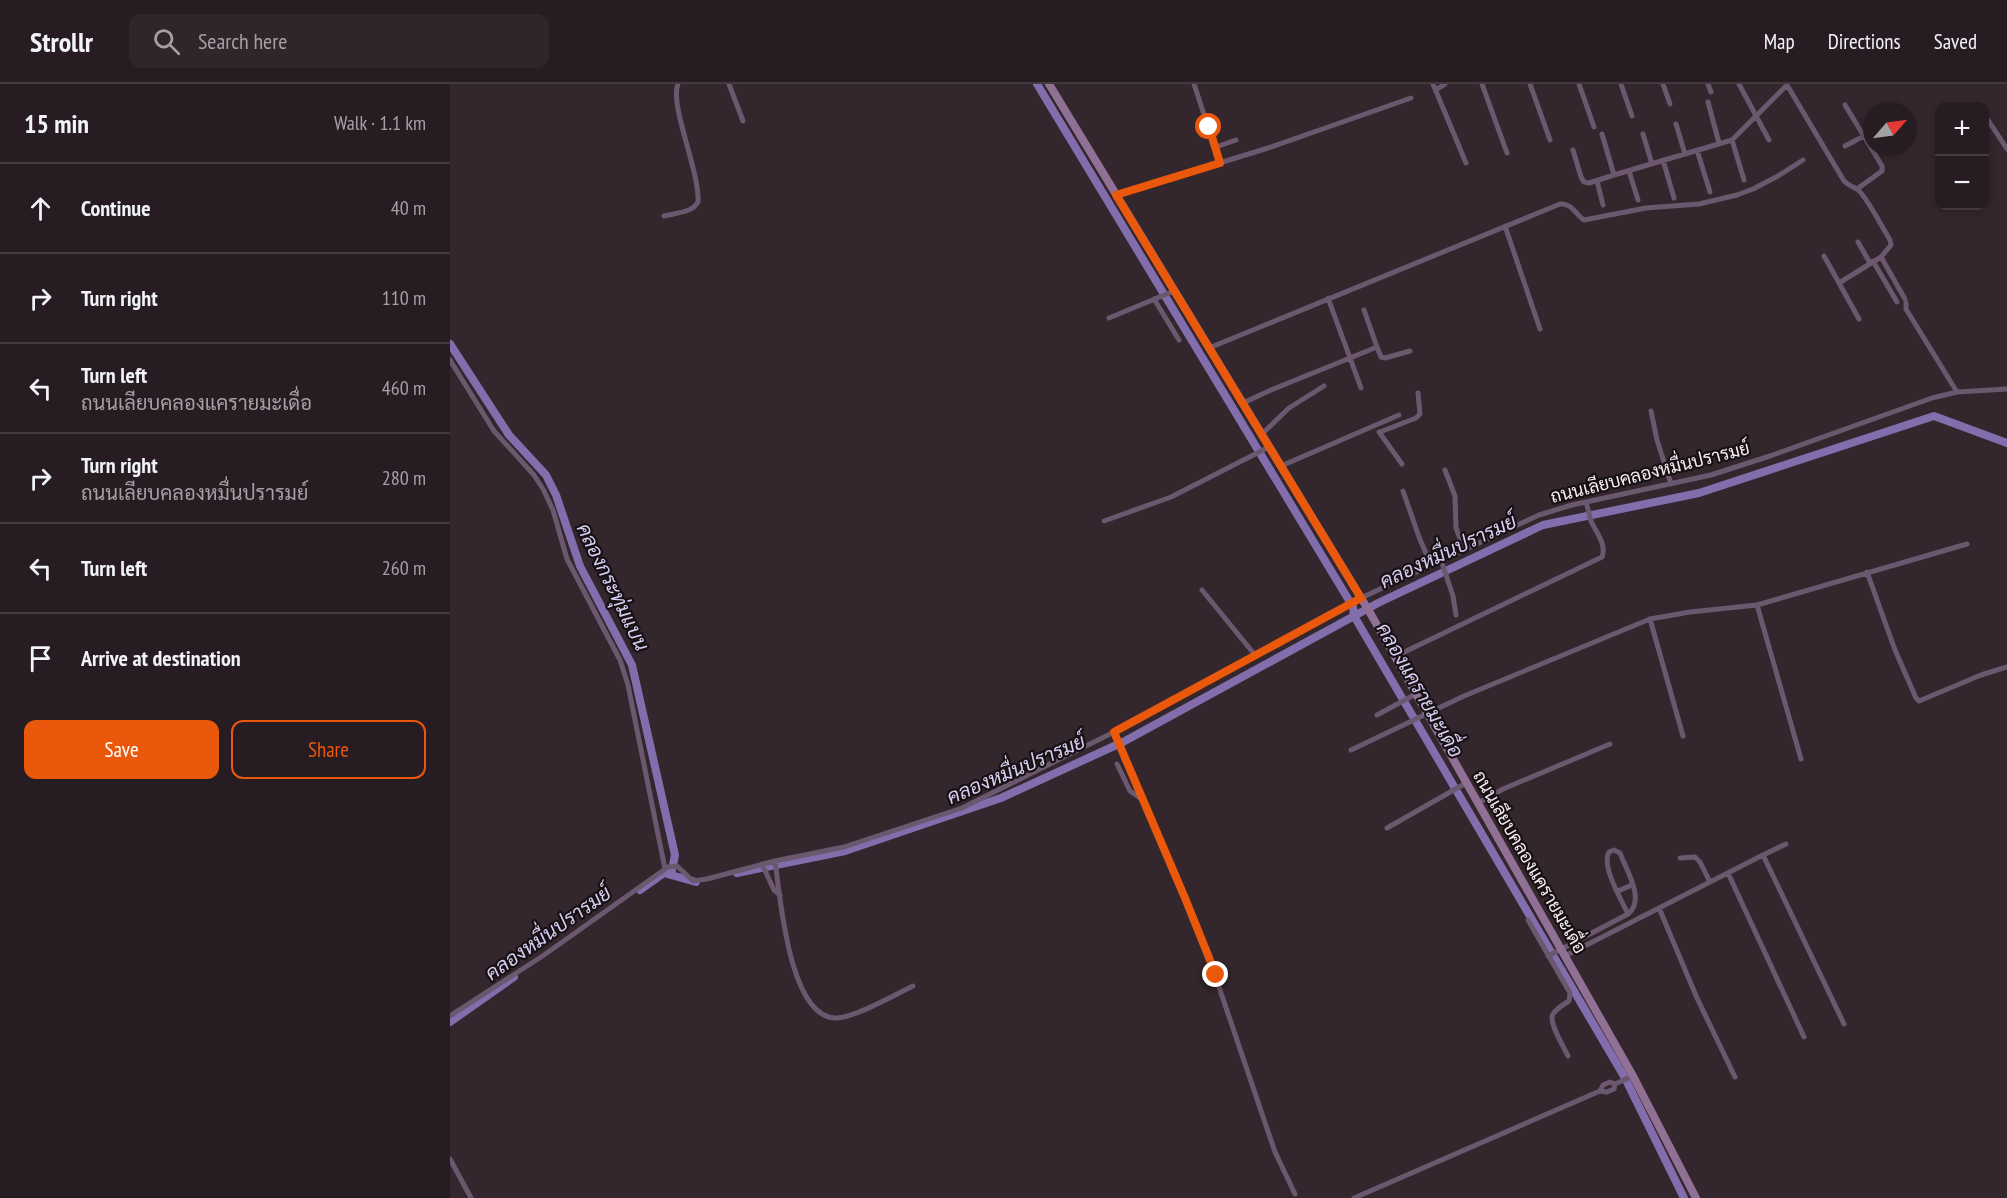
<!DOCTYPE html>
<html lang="en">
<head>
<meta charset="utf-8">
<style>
  body { margin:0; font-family:"PT Sans Narrow",Sarabun,sans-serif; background:#2f252a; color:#f1f3f6 }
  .controls { position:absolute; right:18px; top:18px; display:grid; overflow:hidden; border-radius:12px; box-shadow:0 3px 9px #0003 }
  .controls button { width:54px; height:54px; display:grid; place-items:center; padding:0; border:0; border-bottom:2px solid #433a40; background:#271c22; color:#f1f3f6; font:30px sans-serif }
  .compass { position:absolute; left:1413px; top:18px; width:54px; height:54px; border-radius:50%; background:#271c22; box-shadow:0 3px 9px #0003; rotate:62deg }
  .stop { position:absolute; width:18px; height:18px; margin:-14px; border:4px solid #ea580c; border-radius:50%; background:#fff }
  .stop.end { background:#ea580c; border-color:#fff; box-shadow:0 2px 6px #0008 }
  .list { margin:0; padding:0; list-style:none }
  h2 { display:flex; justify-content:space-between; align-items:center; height:78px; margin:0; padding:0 24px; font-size:26px }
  h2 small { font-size:20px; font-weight:400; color:#a4a1a5 }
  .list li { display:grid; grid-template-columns:39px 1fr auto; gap:18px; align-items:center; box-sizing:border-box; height:90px; padding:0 24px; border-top:2px solid #433a40 }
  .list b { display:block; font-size:22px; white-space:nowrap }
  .list p { margin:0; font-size:20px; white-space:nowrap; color:#a4a1a5 }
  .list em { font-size:20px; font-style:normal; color:#a4a1a5 }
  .actions { display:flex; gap:12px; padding:18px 24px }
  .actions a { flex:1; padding:14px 0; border:2px solid #ea580c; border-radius:12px; text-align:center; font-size:21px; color:#ea580c }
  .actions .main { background:#ea580c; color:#fff }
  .icon { flex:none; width:33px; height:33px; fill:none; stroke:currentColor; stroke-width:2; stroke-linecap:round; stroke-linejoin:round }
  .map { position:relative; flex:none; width:1557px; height:1114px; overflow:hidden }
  header { display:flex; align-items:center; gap:36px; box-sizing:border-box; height:84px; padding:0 30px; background:#271c22; border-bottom:2px solid #433a40 }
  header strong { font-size:28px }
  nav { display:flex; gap:33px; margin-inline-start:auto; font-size:21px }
  .search { width:420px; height:54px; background:#2f252a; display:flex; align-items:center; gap:15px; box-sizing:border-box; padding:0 21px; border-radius:12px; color:#a4a1a5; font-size:22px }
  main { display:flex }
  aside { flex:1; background:#271c22 }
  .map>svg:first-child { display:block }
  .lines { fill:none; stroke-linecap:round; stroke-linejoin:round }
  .canal { stroke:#826dad; stroke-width:8 }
  .street { stroke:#6c586e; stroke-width:5 }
  .secondary { stroke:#907094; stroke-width:8 }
  .route { stroke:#ea580c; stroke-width:8 }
  .labels { text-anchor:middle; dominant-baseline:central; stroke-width:4.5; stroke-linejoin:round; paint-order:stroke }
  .street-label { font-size:18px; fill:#f7edf2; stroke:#171114 }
  .water-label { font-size:20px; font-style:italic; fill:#d7cdf2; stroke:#171114 }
</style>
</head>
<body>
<header>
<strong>Strollr</strong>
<div class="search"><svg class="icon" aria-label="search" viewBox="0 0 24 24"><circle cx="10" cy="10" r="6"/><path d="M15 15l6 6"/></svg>Search here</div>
<nav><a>Map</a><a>Directions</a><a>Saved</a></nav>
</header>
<main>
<aside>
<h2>15 min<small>Walk · 1.1 km</small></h2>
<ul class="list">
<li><svg class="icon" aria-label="ahead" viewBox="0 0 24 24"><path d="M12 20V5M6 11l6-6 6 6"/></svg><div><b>Continue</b></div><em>40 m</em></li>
<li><svg class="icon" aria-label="right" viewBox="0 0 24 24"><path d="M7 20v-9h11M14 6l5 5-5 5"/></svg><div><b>Turn right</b></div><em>110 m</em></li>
<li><svg class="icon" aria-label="left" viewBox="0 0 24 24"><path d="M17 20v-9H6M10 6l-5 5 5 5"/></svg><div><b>Turn left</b><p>ถนนเลียบคลองแครายมะเดื่อ</p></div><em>460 m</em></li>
<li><svg class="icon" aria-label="right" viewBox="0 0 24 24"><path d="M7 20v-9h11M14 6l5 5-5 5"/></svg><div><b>Turn right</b><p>ถนนเลียบคลองหมื่นปรารมย์</p></div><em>280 m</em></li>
<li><svg class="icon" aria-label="left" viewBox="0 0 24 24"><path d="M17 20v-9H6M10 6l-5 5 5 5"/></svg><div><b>Turn left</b></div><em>260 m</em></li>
<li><svg class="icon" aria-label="arrive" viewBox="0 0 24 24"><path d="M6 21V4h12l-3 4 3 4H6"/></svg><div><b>Arrive at destination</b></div></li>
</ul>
<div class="actions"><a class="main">Save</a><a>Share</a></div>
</aside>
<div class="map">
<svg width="1557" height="1114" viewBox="0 0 1557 1114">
  <rect width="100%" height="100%" fill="#34262d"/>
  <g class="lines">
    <path class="canal" d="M587,0L903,523L904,532L1175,994L1234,1114
      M0,260L59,351L96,391L106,411L130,482L182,581L225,771L221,791
      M287,789L395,767L551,714L673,658L928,519L1093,441L1249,409L1484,332L1557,359
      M190,806L214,789L246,798
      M0,938L64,893"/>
    <path class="street" d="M279,0L293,37
      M744,0L770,79
      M983,0L1016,79
      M1032,0L1057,69
      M1080,0L1100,56
      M1129,0L1144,43
      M1171,0L1182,32
      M1213,0L1220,20
      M1258,0L1261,8
      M1289,0L1319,56
      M986,6L995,0
      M1258,18L1269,59
      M1395,21L1432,82V87L1407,105
      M1534,30L1557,65
      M1226,40L1235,70
      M1152,50L1164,91
      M1193,50L1202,80
      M1282,56L1294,96
      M1395,62L1414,52
      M766,63L786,56
      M1123,66L1131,93L1134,98L1139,99L1164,91L1282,56L1337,1L1394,97C1399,102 1402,102 1407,105C1416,111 1433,145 1440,156L1441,161L1431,173L1389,199L1409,235
      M1247,66L1260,108
      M1213,76L1224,114
      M1179,87L1188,116
      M1147,97L1153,121
      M666,111L818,64L961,14
      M214,132C225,129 242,129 248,118C250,88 219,20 228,0
      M1055,142L1090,245
      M1408,158L1420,179
      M1374,172L1389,199
      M1431,173L1455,215
      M1423,177L1447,218
      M878,214L911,304
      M704,215L729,256
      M1456,219V225L1507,308
      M914,226L927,263
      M659,234L724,207
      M759,264L1110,120C1122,119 1125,130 1134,136L1196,124L1249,120L1287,111L1303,105L1328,92L1353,76
      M0,276L44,347L84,391L93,405L103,426L117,475L170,576L178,601L215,785
      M793,319L821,306L927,263L931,273L935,274L960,267
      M1201,327L1207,356L1221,400
      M929,348L952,380
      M930,348L966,334L970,330L968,309
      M812,350L839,324L874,302
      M831,382L949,331
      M995,386L1005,412L1006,444L1014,465
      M953,407L969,453L981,481
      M654,437L721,413L819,363
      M991,476L1003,512L1006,531
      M1417,488L1445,566L1466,614L1469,617L1531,591L1557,583
      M752,506L805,571
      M1307,521L1351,675
      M1200,535L1233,652
      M944,573L1152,473C1157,461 1146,448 1141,437C1139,431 1138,424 1136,418
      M927,631L966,610
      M664,648L752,853L825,1068L845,1110
      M901,666L1014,612L1200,535L1240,528L1307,521L1517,460
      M667,680L680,707L693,716
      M1028,719L1053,705L1160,660
      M937,744L1016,699
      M1313,771L1336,760
      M1230,774L1245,773L1250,778L1260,798
      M325,777C330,811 339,936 387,934C406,933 444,911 463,902
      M312,780L324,806L330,811
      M1278,789L1354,953
      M1168,807L1182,801
      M1209,824L1247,914L1285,993
      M1078,836L1120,909L1119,917C1114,920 1106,925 1103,930C1098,938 1114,963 1118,972
      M1098,872L1178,830C1196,816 1176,786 1170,769L1164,766L1159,768C1151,782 1171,815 1178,830
      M1115,872L1313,771L1394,940
      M0,932L94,871L218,783L227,782L243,797L257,795L325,777L394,763L512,724L664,648L911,514L1089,431L1122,421L1261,391L1320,372L1482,314L1507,308L1557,305
      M1150,1007L1157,1008L1164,1005L1165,1000L1183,992
      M0,1075L21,1114
      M904,1114L1150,1007L1153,1001L1160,998L1165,1000"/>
    <path class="secondary" d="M599,0L919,527L1183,992L1246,1114"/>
  </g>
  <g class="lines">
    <path class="route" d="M759,43L770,79L666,111L911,514L664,648L735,814L766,891"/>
  </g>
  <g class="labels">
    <g class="street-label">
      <text transform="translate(1200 388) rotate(-14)">ถนนเลียบคลองหมื่นปรารมย์</text>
      <text transform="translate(1080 778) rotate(60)">ถนนเลียบคลองแครายมะเดื่อ</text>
    </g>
    <g class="water-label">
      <text transform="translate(998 467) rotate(-25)">คลองหมื่นปรารมย์</text>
      <text transform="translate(163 503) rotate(64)">คลองกระทุ่มแบน</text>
      <text transform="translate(970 606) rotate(60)">คลองแครายมะเดื่อ</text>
      <text transform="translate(566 685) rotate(-23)">คลองหมื่นปรารมย์</text>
      <text transform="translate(98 849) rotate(-35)">คลองหมื่นปรารมย์</text>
    </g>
  </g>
</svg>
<div class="controls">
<button>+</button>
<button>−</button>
</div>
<svg class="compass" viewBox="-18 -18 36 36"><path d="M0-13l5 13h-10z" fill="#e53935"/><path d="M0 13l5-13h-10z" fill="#a4a1a5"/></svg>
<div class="stop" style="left:759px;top:43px"></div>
<div class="stop end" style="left:766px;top:891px"></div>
</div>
</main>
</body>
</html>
